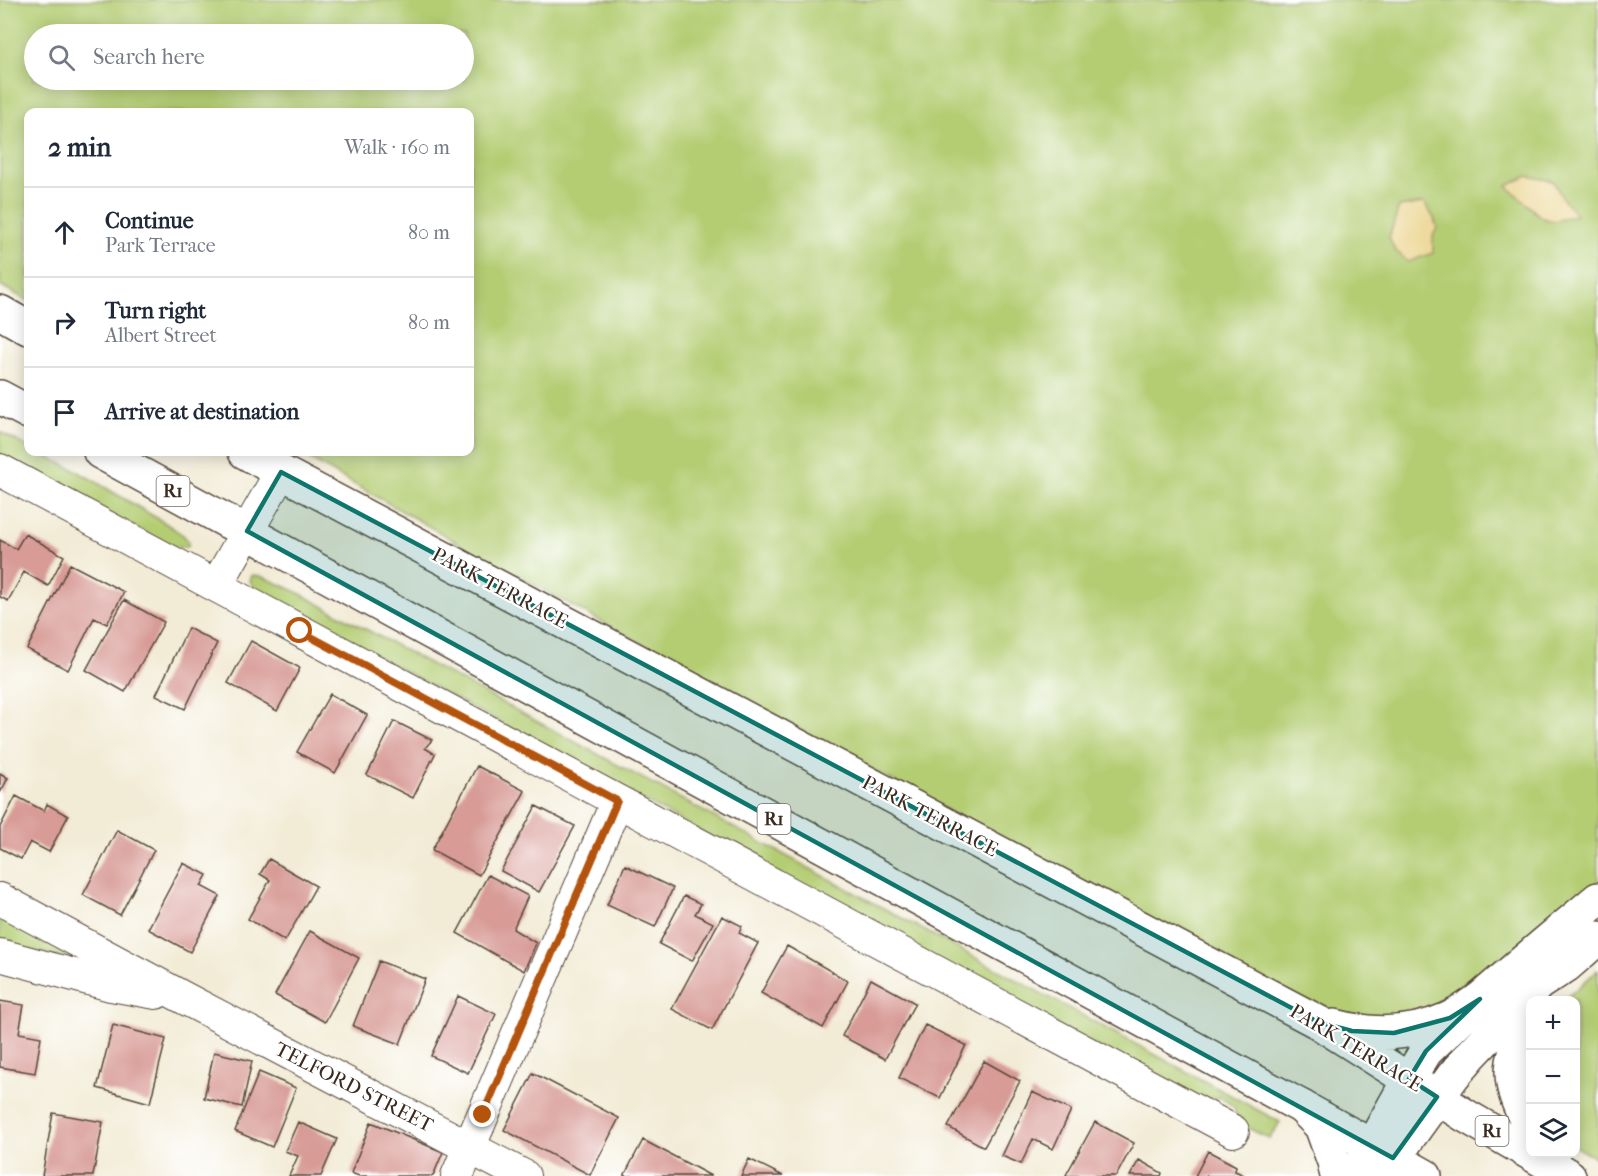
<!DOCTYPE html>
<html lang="en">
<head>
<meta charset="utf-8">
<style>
  body { margin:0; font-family:"IM FELL French Canon",serif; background:#f2f2f3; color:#1f2937 }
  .controls { position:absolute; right:18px; bottom:18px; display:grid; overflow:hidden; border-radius:12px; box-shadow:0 3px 15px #0003 }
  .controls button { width:54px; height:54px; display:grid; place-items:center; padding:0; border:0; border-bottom:2px solid #e0e1e3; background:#fff; color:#1f2937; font:30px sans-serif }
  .stop { position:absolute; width:18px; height:18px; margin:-14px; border:4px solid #b45309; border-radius:50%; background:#fff }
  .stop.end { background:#b45309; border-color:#fff; box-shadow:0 2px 6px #0008 }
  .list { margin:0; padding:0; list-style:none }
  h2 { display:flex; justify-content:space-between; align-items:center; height:78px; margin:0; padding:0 24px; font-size:26px }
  h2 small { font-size:20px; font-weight:400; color:#747a83 }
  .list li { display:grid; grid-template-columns:39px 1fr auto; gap:18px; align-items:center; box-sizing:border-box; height:90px; padding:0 24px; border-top:2px solid #e0e1e3 }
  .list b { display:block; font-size:22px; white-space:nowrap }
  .list p { margin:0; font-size:20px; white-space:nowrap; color:#747a83 }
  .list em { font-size:20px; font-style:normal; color:#747a83 }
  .icon { flex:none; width:33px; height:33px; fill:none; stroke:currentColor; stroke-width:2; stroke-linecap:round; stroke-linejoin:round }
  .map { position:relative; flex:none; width:1598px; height:1176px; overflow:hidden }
  .search { position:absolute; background:#fff; box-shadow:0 3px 15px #0003; left:24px; top:24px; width:450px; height:66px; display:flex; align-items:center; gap:15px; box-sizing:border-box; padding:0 21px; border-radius:33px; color:#747a83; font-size:22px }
  .panel { position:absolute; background:#fff; box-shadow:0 3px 15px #0003; left:24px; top:108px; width:450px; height:348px; border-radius:12px }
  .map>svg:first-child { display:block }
  .green { fill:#b4cd73; stroke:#787c48; stroke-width:1.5; fill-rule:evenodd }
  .sand { fill:#eeda9e; stroke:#94825e; stroke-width:1.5 }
  .building { fill:#d89b96 }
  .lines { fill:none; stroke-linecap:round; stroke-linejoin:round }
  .street-casing { stroke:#564739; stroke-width:34 }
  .secondary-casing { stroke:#564739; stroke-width:36 }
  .highway-casing { stroke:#564739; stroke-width:36 }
  .street { stroke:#fff; stroke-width:32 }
  .secondary { stroke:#fff; stroke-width:33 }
  .highway { stroke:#fff; stroke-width:33 }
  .route { stroke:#b45309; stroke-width:8 }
  .marked { fill:#0f766e; fill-opacity:0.2; stroke:#0f766e; stroke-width:4.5; stroke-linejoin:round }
  .labels { text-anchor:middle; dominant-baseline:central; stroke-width:4.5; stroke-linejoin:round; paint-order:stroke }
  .shield { fill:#fff; stroke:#766a62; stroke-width:1.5 }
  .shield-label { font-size:18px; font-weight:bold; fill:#3b2a1e }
  .street-label { font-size:20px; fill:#3b2a1e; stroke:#fff }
</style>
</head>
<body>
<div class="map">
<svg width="1598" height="1176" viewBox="0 0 1598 1176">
  <rect width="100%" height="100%" fill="#fff"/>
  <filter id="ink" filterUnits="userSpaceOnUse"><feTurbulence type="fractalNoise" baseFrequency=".0167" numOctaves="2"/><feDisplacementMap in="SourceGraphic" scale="12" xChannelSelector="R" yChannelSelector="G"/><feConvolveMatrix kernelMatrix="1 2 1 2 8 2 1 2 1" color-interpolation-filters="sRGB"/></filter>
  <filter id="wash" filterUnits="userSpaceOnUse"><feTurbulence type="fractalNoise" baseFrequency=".008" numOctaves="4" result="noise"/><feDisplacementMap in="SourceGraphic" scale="24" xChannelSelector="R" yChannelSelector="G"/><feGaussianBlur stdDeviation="1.35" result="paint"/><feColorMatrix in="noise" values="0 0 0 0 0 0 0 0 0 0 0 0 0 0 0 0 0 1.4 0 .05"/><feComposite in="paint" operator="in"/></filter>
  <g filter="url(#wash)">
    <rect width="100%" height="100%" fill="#f2ebd5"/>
    <path class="green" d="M0,0H1598V885L1454,1002L1414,1017L1367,1018L1321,1008H1309L485,558L297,452H470V112H28V301L0,285ZM34,34H464V80H34Z
      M0,432L28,447V452H38L79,472L165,523L183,535L189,542L187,547H172L0,457Z
      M252,575L263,577L295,591L1280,1122L1269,1139L1237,1122L1234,1106L1219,1097L1199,1102L257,591L250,581Z
      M0,910L80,956L79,961L0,944Z
      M1598,970V1159L1576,1147V1000H1564Z"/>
    <path class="sand" d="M1528,176L1553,181L1562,197L1576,215L1554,221L1542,218L1507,186Z
      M1424,203L1434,218L1437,228L1433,236V253L1408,262L1395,250L1389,238L1399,207Z"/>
    <g id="blocks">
      <path class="building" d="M25,534L64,556L48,586L24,572L8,601L0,597V540L16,549Z
        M70,564L124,592L107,624L94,618L68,670L27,649Z
        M124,600L164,622L125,692L86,670Z
        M188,628L217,643L185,709L156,695Z
        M251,641L300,668L277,711L228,683Z
        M330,694L367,715L335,773L297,752Z
        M394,721L432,740L425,748L435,754L413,798L367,775Z
        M477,766L525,791L479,875L432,850Z
        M0,773L8,778L0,793Z
        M16,796L44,811L47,804L68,816L49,852L30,842L21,859L0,848V827Z
        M536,806L575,826L539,892L501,871Z
        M117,830L154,850L120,915L83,895Z
        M269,859L316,886L285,941L248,919L270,880L260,874Z
        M183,863L207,875L201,886L220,896L190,952L148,929Z
        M625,865L673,888L655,927L607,905Z
        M488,875L528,896L513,929L536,943L524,971L457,933Z
        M684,896L701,904L695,914L713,923L692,961L659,944Z
        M722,916L742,926L739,933L758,943L712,1030L672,1009Z
        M310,931L359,958L325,1022L275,995Z
        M787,946L848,981L823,1028L761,993Z
        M379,961L425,979L400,1044L353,1026Z
        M871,979L915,1003L885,1059L842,1036Z
        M458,996L496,1014L468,1073L431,1056Z
        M0,1001L24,1005L19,1033L41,1037L35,1073L0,1067Z
        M113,1025L166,1039L150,1103L97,1088Z
        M925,1025L966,1045L940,1098L899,1078Z
        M214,1052L252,1061L242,1107L204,1098Z
        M984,1061L1020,1081L984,1147L948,1127Z
        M259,1072L296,1088L272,1147L235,1131Z
        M533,1073L619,1118L590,1175L504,1130Z
        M1032,1092L1071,1110L1053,1149L1033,1139L1021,1164L1002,1156Z
        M53,1113L103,1122L93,1176H42Z
        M298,1122L337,1139L321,1176H289L298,1156L285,1151Z
        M371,1122L443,1152L433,1176H359L351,1173Z
        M1095,1122L1134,1143L1116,1176H1069L1066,1175Z
        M643,1140L711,1176H624Z
        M1208,1151L1236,1166L1235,1171L1246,1176H1195Z
        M749,1159L783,1176H741Z
        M1139,1160L1162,1173L1161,1176H1130Z"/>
    </g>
  </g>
  <g filter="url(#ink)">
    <use href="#blocks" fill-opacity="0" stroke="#564739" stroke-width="1.5"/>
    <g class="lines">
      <defs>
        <path id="street" d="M0,470L1233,1131
          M216,586L281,472
          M0,899L184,998L524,1176
          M0,955L111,985L156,993
          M457,1176L617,801"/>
        <path id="secondary" d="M1530,1020C1505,1063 1507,1084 1530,1127
          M1302,1107L1321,1126L1334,1162L1337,1176
          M1355,1176L1409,1079L1426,1051L1480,999L1543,945L1598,899
          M1381,1176L1453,1076L1470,1056L1539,983L1567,965L1598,938"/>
        <path id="highway" d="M0,312L28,328
          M0,397L28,412
          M100,452L1302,1107L1425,1176
          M245,452L281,472L1318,1022L1466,1116L1569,1176
          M1334,1026C1372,1036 1412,1035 1448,1019C1459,1014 1470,1006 1480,999"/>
      </defs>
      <use href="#street" class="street-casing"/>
      <use href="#secondary" class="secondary-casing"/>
      <use href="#highway" class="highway-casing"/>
      <use href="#street" class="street"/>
      <use href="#secondary" class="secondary"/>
      <use href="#highway" class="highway"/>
    </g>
  </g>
  <g class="lines" filter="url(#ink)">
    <path class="route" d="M300,631L617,801L483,1115"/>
  </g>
  <path class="marked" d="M281,472L1318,1022L1352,1031L1394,1033L1450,1018L1480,999L1426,1051L1409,1079L1437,1097L1393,1158L247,531Z"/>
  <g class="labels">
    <g class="shield">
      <rect x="156.5" y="476" width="33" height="30" rx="4.5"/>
      <rect x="757.5" y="804" width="33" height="30" rx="4.5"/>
      <rect x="1475.5" y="1116" width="33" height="30" rx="4.5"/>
    </g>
    <g class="shield-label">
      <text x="173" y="491">R1</text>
      <text x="774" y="819">R1</text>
      <text x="1492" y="1131">R1</text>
    </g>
    <g class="street-label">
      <text transform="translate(500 588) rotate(28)">PARK TERRACE</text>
      <text transform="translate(930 816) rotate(28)">PARK TERRACE</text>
      <text transform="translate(1356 1048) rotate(31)">PARK TERRACE</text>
      <text transform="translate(354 1087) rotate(27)">TELFORD STREET</text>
    </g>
  </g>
</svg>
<div class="controls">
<button>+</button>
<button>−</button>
<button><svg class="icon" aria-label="layers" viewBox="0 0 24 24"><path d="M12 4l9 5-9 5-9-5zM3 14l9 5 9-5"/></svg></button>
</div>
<div class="stop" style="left:300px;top:631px"></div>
<div class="stop end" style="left:483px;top:1115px"></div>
<div class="search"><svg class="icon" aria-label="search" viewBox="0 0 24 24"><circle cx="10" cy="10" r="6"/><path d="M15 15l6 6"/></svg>Search here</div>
<section class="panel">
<h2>2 min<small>Walk · 160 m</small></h2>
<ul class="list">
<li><svg class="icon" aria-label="ahead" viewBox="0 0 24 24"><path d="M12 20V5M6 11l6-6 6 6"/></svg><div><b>Continue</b><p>Park Terrace</p></div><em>80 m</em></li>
<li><svg class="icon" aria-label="right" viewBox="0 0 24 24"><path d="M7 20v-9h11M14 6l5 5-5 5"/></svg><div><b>Turn right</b><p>Albert Street</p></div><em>80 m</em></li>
<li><svg class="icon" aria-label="arrive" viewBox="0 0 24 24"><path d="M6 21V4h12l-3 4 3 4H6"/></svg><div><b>Arrive at destination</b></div></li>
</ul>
</section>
</div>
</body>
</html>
